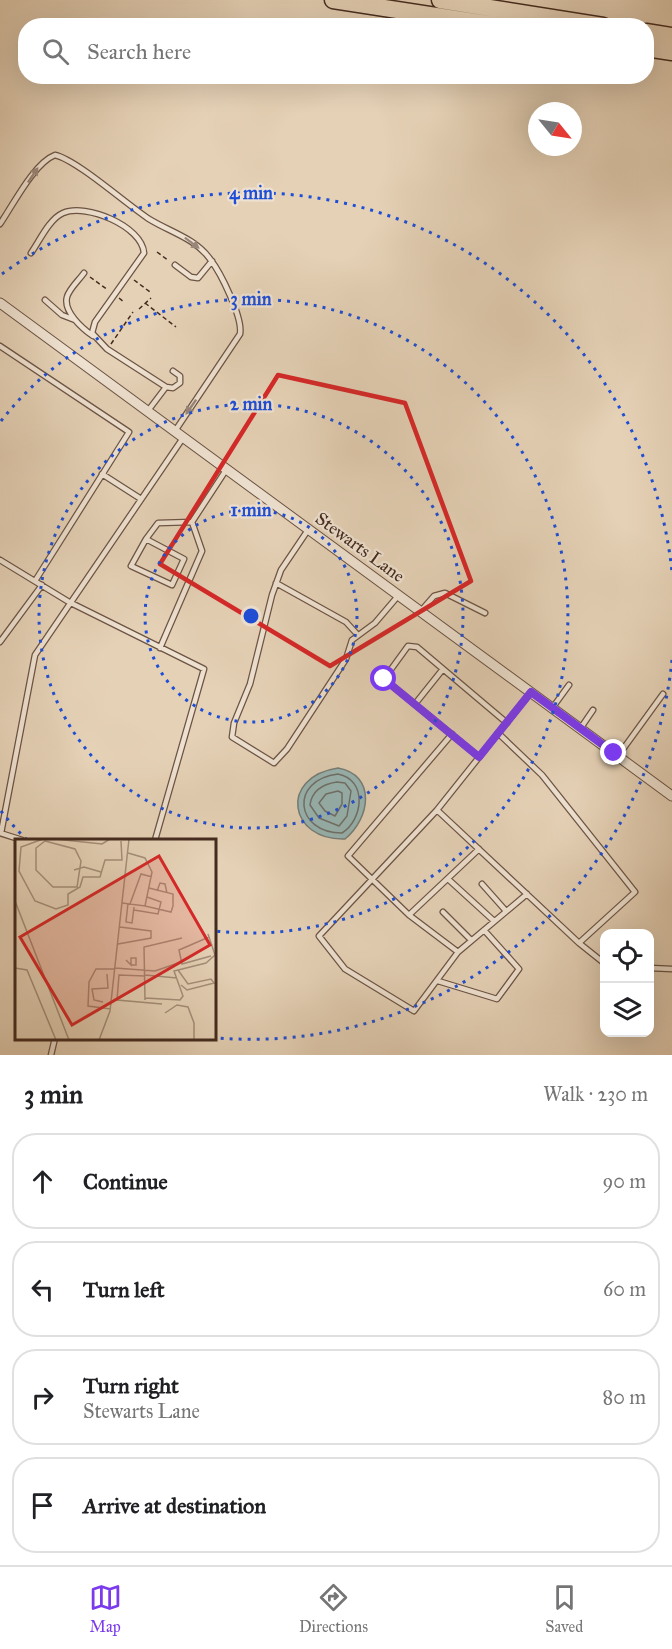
<!DOCTYPE html>
<html lang="en">
<head>
<meta charset="utf-8">
<style>
  body { margin:0; font-family:"IM FELL Great Primer",serif; background:#f6f6f6; color:#202124 }
  .controls { position:absolute; right:18px; bottom:18px; display:grid; overflow:hidden; border-radius:12px; box-shadow:0 6px 24px #0002 }
  .controls button { width:54px; height:54px; display:grid; place-items:center; padding:0; border:0; border-bottom:2px solid #e0e0e0; background:#fff; color:#202124; font:30px sans-serif }
  .compass { position:absolute; left:528px; top:102px; width:54px; height:54px; border-radius:50%; background:#fff; box-shadow:0 6px 24px #0002; rotate:120deg }
  .stop { position:absolute; width:18px; height:18px; margin:-14px; border:4px solid #7c3aed; border-radius:50%; background:#fff }
  .stop.end { background:#7c3aed; border-color:#fff; box-shadow:0 2px 6px #0008 }
  .list { margin:0; padding:0; list-style:none }
  h2 { display:flex; justify-content:space-between; align-items:center; height:78px; margin:0; padding:0 24px; font-size:26px }
  h2 small { font-size:20px; font-weight:400; color:#757577 }
  .list li { display:grid; grid-template-columns:39px 1fr auto; gap:18px; align-items:center; box-sizing:border-box; height:96px; margin:0 12px 12px; padding:0 12px; border:2px solid #e0e0e0; border-radius:24px }
  .list b { display:block; font-size:22px; white-space:nowrap }
  .list p { margin:0; font-size:20px; white-space:nowrap; color:#757577 }
  .list em { font-size:20px; font-style:normal; color:#757577 }
  .icon { flex:none; width:33px; height:33px; fill:none; stroke:currentColor; stroke-width:2; stroke-linecap:round; stroke-linejoin:round }
  .map { position:relative; flex:none; width:672px; height:1055px; overflow:hidden }
  .search { position:absolute; background:#fff; box-shadow:0 6px 24px #0002; left:18px; right:18px; top:18px; height:66px; display:flex; align-items:center; gap:15px; box-sizing:border-box; padding:0 21px; border-radius:24px; color:#757577; font-size:22px }
  .sheet { height:510px; background:#fff }
  nav { display:flex; justify-content:space-around; align-items:center; box-sizing:border-box; height:84px; border-top:2px solid #e0e0e0; background:#fff; font-size:16px; color:#757577 }
  nav a { display:grid; justify-items:center; gap:3px }
  nav .on { color:#7c3aed }
  .map>svg:first-child { display:block }
  .water { fill:#97b6b4; stroke:#767e78; stroke-width:1.5 }
  .lines { fill:none; stroke-linecap:round; stroke-linejoin:round }
  .shore { stroke:#6e706a; stroke-width:1.5 }
  .service-casing { stroke:#6c5445; stroke-width:7 }
  .minor-casing { stroke:#6c5445; stroke-width:11 }
  .motorway-casing { stroke:#442b1f; stroke-width:19 }
  .path { stroke:#442b1f; stroke-width:1.5; stroke-dasharray:4.5 3; stroke-linecap:butt }
  .service { stroke:#eee1d0; stroke-width:4.5 }
  .minor { stroke:#eee1d0; stroke-width:9 }
  .motorway { stroke:#e5d1b6; stroke-width:16 }
  .oneway { fill:#998678 }
  .route { stroke:#7c3aed; stroke-width:8 }
  .marked { fill:none; stroke:#d62828; stroke-width:4.5; stroke-linejoin:round }
  .ring { fill:none; stroke:#1d4ed8; stroke-width:3; stroke-dasharray:3 6 }
  .labels { text-anchor:middle; dominant-baseline:central; stroke-width:4.5; stroke-linejoin:round; paint-order:stroke }
  .street-label { font-size:18px; fill:#442b1f; stroke:#eee1d0 }
  .inset-road { fill:none; stroke:#a58f7a; stroke-width:1.5 }
  .view { fill:#d62828; fill-opacity:0.15; stroke:#d62828; stroke-width:3 }
  .inset-edge { fill:none; stroke:#442b1f; stroke-width:3 }
  .centre { fill:#1d4ed8; stroke:#eee1d0; stroke-width:3 }
  .ring-label { font-size:18px; text-anchor:middle; font-weight:bold; fill:#1d4ed8; stroke:#eee1d0; stroke-width:4.5; stroke-linejoin:round; paint-order:stroke }
</style>
</head>
<body>
<div class="map">
<svg width="672" height="1055" viewBox="0 0 672 1055">
  <rect width="100%" height="100%" fill="#e5d1b6"/>
  <filter id="stains"><feTurbulence type="fractalNoise" baseFrequency=".00333" numOctaves="4"/><feColorMatrix values="0 0 0 0 .2 0 0 0 0 .09 0 0 0 0 .02 0 0 0 .5 -.17"/></filter>
  <radialGradient id="worn" r=".72"><stop offset=".6" stop-color="#630" stop-opacity="0"/><stop offset="1" stop-color="#630" stop-opacity=".3"/></radialGradient>
  <path class="water" d="M338,768C377,775 370,819 345,839C289,841 278,777 338,768Z"/>
  <g class="lines">
    <path class="shore" d="M338,774C368,780 363,820 342,833C295,833 289,780 338,774Z
      M337,782L345,783L351,791L347,816L339,826L319,818L310,805C312,790 323,784 337,782Z
      M338,791L342,793V804L335,816L325,811L319,803L326,794Z"/>
    <defs>
      <path id="service" d="M0,224C13,205 34,163 55,155C77,160 126,204 149,219C170,232 195,238 210,259C221,273 243,318 240,334L175,431
        M31,253C39,242 49,219 63,213C86,203 142,226 144,253L95,322L92,333L107,349L166,387L173,388L180,383V376L173,371
        M175,265L191,277L198,278L212,261
        M84,273C79,280 69,289 67,297C63,312 83,329 93,336
        M45,300L62,315L75,320
        M0,346L129,432L35,581
        M147,412L166,387
        M102,474L141,499
        M308,530L281,570L272,595L250,684L234,723L232,737L274,763L287,749L346,659L352,640L375,623L398,596
        M146,539L131,566L172,585L184,559L146,539L158,523L192,522
        M0,560L69,602L204,669L155,840
        M276,583L346,622L357,634
        M420,612L434,596L445,593L485,613
        M0,642L42,585
        M160,648L202,551L192,522L226,470
        M531,692L437,810L579,943L604,963
        M415,704L443,669
        M553,707L569,685
        M580,729L593,710
        M498,733L542,775L635,892L579,943
        M452,734L348,856L409,915L479,849
        M618,756L663,694
        M479,757L384,679L408,646L417,647L507,723
        M437,810L319,936L345,969L414,1011L458,952L527,894
        M0,833L22,840
        M1,833L35,655L183,438
        M448,879L494,921
        M482,884L506,911
        M443,912L471,940
        M409,915L458,952
        M650,968L672,969
        M438,981L497,999L519,969L484,930
        M51,1055L55,1038"/>
      <path id="minor" d="M0,303L672,796"/>
      <path id="motorway" d="M333,0L501,26
        M440,0L603,26
        M646,32L672,36
        M646,48L672,52"/>
    </defs>
    <use href="#service" class="service-casing"/>
    <use href="#minor" class="minor-casing"/>
    <use href="#motorway" class="motorway-casing"/>
    <path class="path" d="M157,252L169,261
      M90,277L108,290
      M134,280L150,292
      M119,298L124,302
      M145,303L176,327
      M139,309L151,298
      M111,344L133,312"/>
    <use href="#service" class="service"/>
    <use href="#minor" class="minor"/>
    <use href="#motorway" class="motorway"/>
  </g>
  <defs><path id="oneway-solid" d="M-6-.8H1V-3.2L6.5 0L1 3.2V.8H-6Z" transform="scale(1.5)"/></defs>
  <g class="oneway">
    <use href="#oneway-solid" transform="translate(33 175) rotate(-56)"/>
    <use href="#oneway-solid" transform="translate(192 243) rotate(37)"/>
    <use href="#oneway-solid" transform="translate(191 407) rotate(125)"/>
  </g>
  <g class="lines">
    <path class="route" d="M384,679L479,757L531,692L614,753"/>
  </g>
  <path class="marked" d="M278,375L405,403L471,581L330,666L160,564Z"/>
  <g class="ring">
    <circle cx="251" cy="616" r="106"/>
    <circle cx="251" cy="616" r="212"/>
    <path d="M27 840A317 317 0 0 1 1 811M1 421A317 317 0 1 1 215 931"/>
    <path d="M672 660A423 423 0 0 1 218 1038M2 274A423 423 0 0 1 672 572"/>
  </g>
  <g class="labels">
    <g class="street-label">
      <text transform="translate(360 547) rotate(36)">Stewarts Lane</text>
    </g>
  </g>
  <g transform="translate(15 839)">
    <rect width="201" height="201" fill="#e5d1b6"/>
    <path class="inset-road" d="M28,0L6,8L4,32L20,62L41,70L53,66V55L65,48L68,38H85L90,21H107L106,2M40,0L87,5L95,0M30,2L60,10L66,22L62,48H38L21,31V9ZM59,31L69,28L86,33M142,52L145,44L150,45L152,54M0,62L54,201M107,64L130,67L137,33L130,19L113,14M113,64L111,83L117,84L119,68M115,65L126,35L137,38M130,67L156,73L158,67V55L134,49M119,71L143,75L146,63L132,58M193,95L200,116M194,98L164,111L167,125L196,117M103,105L136,99V92L105,88M111,121L116,126V119H121V126H116M0,129L12,131L41,201M100,129L140,132L166,123M163,131L173,145L196,140L199,144L172,151L166,146M130,136L162,139M130,137L104,136L102,161L147,165M130,159L165,161L168,157L159,132L191,124L200,116M130,161L129,108L167,99M88,163L79,161L77,150L93,149L92,135M96,170L73,167L74,143L81,130H100M150,174L162,166L173,168L179,184V201M84,201L95,172L114,0"/>
    <path class="view" d="M144,17L195,106L57,186L5,98Z"/>
    <rect width="201" height="201" class="inset-edge"/>
  </g>
  <circle cx="251" cy="616" r="9" class="centre"/>
  <g class="ring-label">
    <text x="251" y="199">4 min</text>
    <text x="251" y="305">3 min</text>
    <text x="251" y="410">2 min</text>
    <text x="251" y="516">1 min</text>
  </g>
  <rect width="100%" height="100%" filter="url(#stains)"/>
  <rect width="100%" height="100%" fill="url(#worn)"/>
</svg>
<div class="controls">
<button><svg class="icon" aria-label="locate" viewBox="0 0 24 24"><circle cx="12" cy="12" r="6"/><path d="M12 2v4M12 18v4M2 12h4M18 12h4"/></svg></button>
<button><svg class="icon" aria-label="layers" viewBox="0 0 24 24"><path d="M12 4l9 5-9 5-9-5zM3 14l9 5 9-5"/></svg></button>
</div>
<svg class="compass" viewBox="-18 -18 36 36"><path d="M0-13l5 13h-10z" fill="#e53935"/><path d="M0 13l5-13h-10z" fill="#757577"/></svg>
<div class="stop" style="left:384px;top:679px"></div>
<div class="stop end" style="left:614px;top:753px"></div>
<div class="search"><svg class="icon" aria-label="search" viewBox="0 0 24 24"><circle cx="10" cy="10" r="6"/><path d="M15 15l6 6"/></svg>Search here</div>
</div>
<section class="sheet">
<h2>3 min<small>Walk · 230 m</small></h2>
<ul class="list">
<li><svg class="icon" aria-label="ahead" viewBox="0 0 24 24"><path d="M12 20V5M6 11l6-6 6 6"/></svg><div><b>Continue</b></div><em>90 m</em></li>
<li><svg class="icon" aria-label="left" viewBox="0 0 24 24"><path d="M17 20v-9H6M10 6l-5 5 5 5"/></svg><div><b>Turn left</b></div><em>60 m</em></li>
<li><svg class="icon" aria-label="right" viewBox="0 0 24 24"><path d="M7 20v-9h11M14 6l5 5-5 5"/></svg><div><b>Turn right</b><p>Stewarts Lane</p></div><em>80 m</em></li>
<li><svg class="icon" aria-label="arrive" viewBox="0 0 24 24"><path d="M6 21V4h12l-3 4 3 4H6"/></svg><div><b>Arrive at destination</b></div></li>
</ul>
</section>
<nav>
<a class="on"><svg class="icon" aria-label="map" viewBox="0 0 24 24"><path d="M3 6l6-2 6 2 6-2v14l-6 2-6-2-6 2zM9 4v14M15 6v14"/></svg>Map</a>
<a><svg class="icon" aria-label="directions" viewBox="0 0 24 24"><path d="M12 3l9 9-9 9-9-9zM9 14v-3h6M13 9l2 2-2 2"/></svg>Directions</a>
<a><svg class="icon" aria-label="saved" viewBox="0 0 24 24"><path d="M7 4h10v16l-5-4-5 4z"/></svg>Saved</a>
</nav>
</body>
</html>
